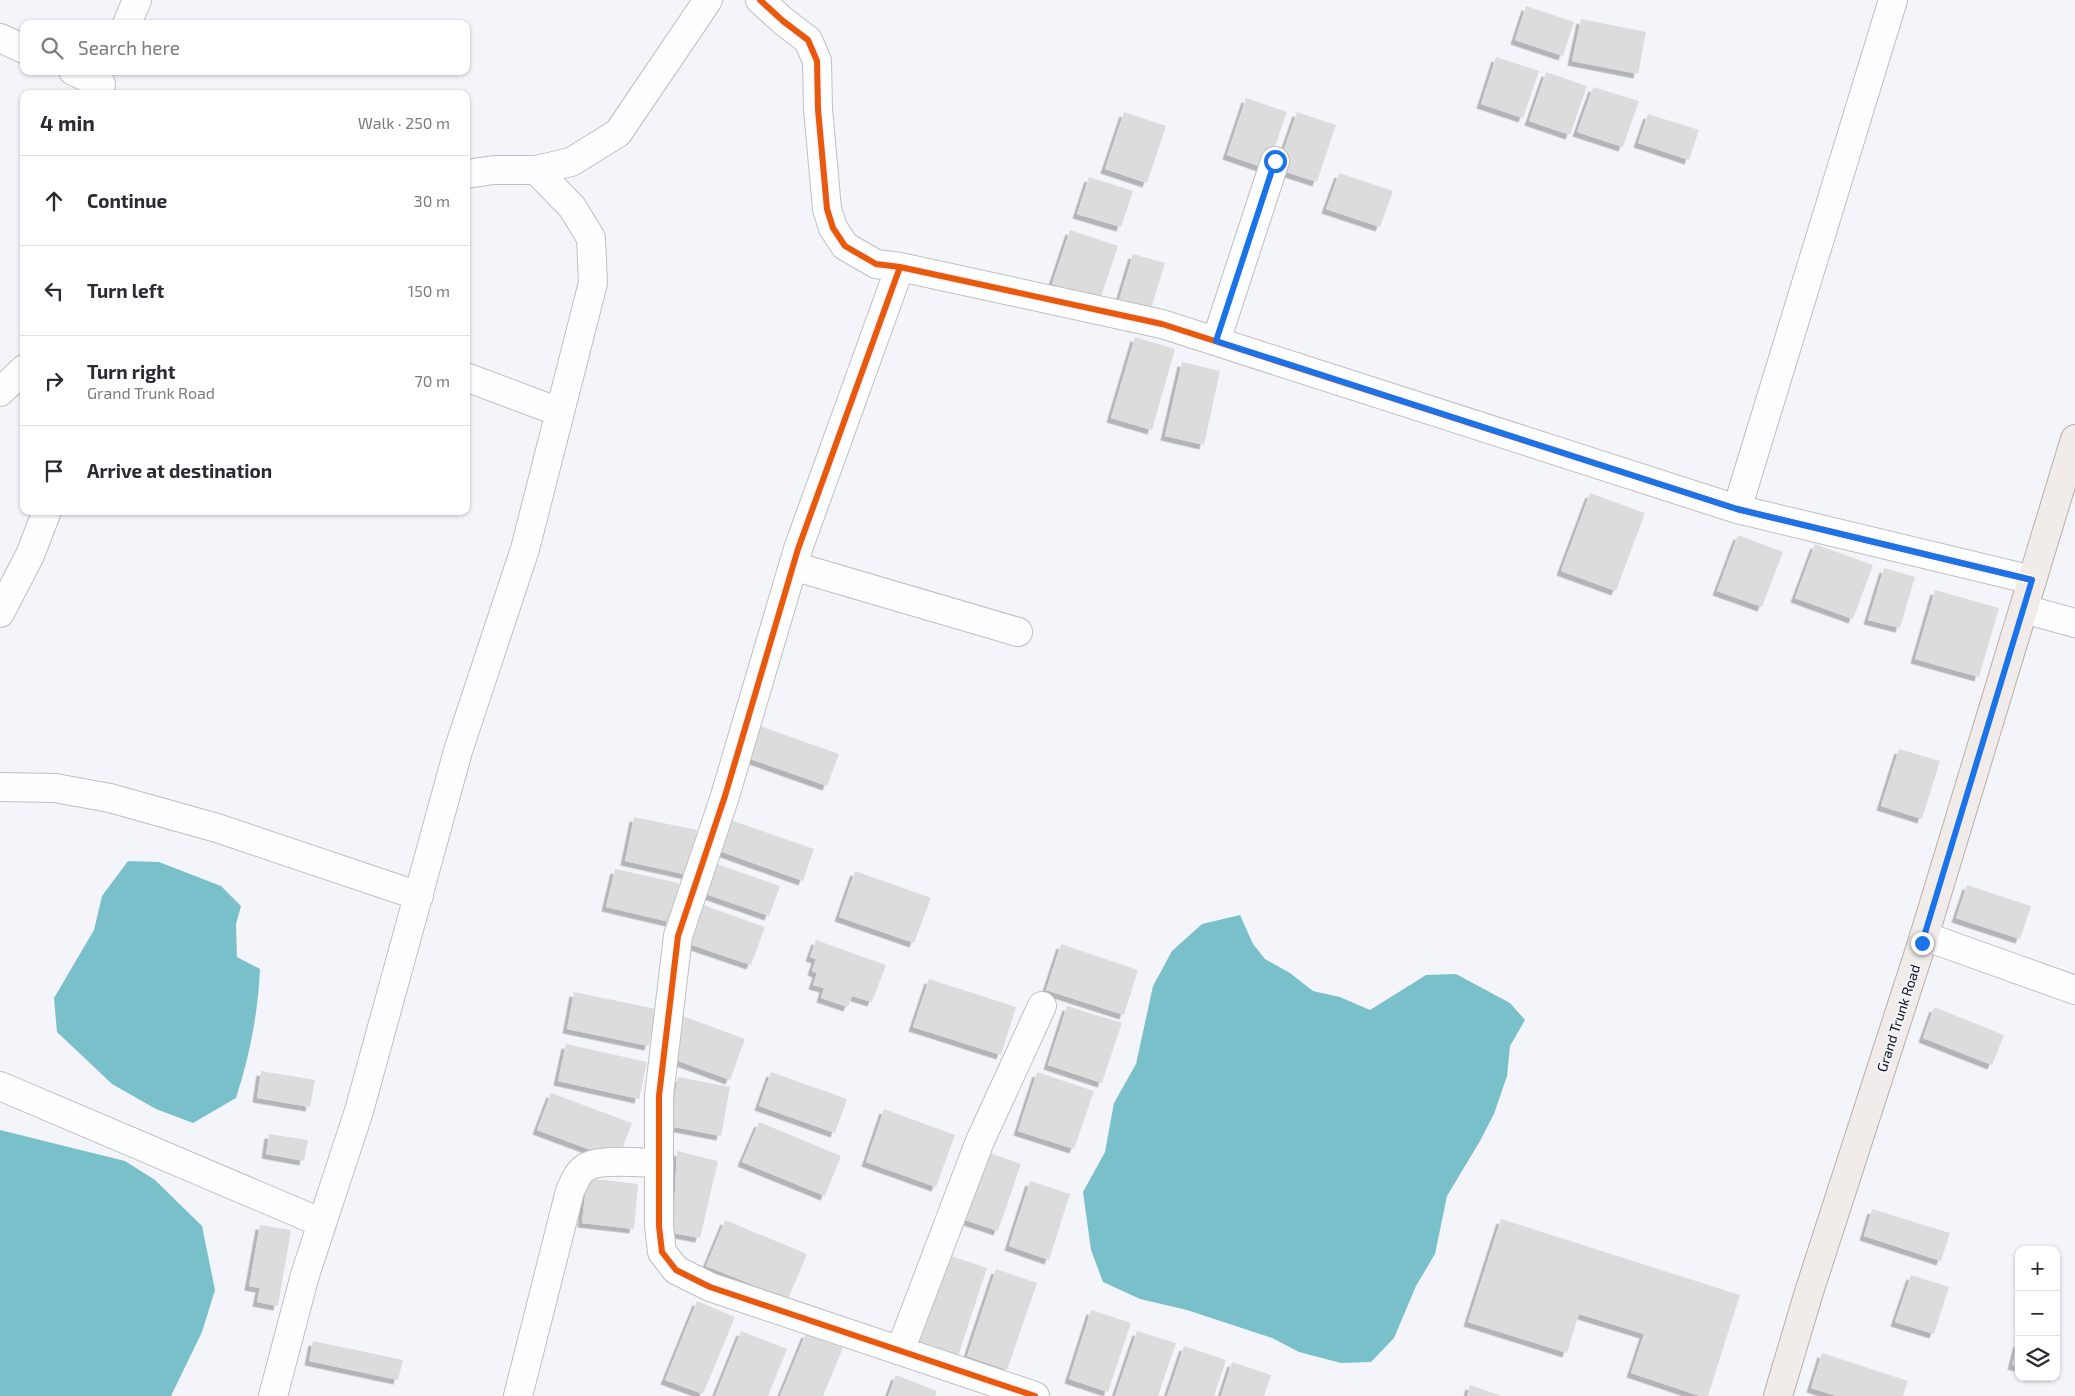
<!DOCTYPE html>
<html lang="en">
<head>
<meta charset="utf-8">
<style>
  body { margin:0; font-family:"Exo 2",sans-serif; background:#f2f2f3; color:#2b2b33 }
  .controls { position:absolute; right:15px; bottom:15px; display:grid; overflow:hidden; border-radius:10px; box-shadow:0 1px 4px #0004 }
  .controls button { width:45px; height:45px; display:grid; place-items:center; padding:0; border:0; border-bottom:1px solid #e1e1e2; background:#fff; color:#2b2b33; font:25px sans-serif }
  .stop { position:absolute; width:15px; height:15px; margin:-11px; border:4px solid #1a73e8; border-radius:50%; background:#fff }
  .stop.end { background:#1a73e8; border-color:#fff; box-shadow:0 1px 5px #0008 }
  .list { margin:0; padding:0; list-style:none }
  h2 { display:flex; justify-content:space-between; align-items:center; height:65px; margin:0; padding:0 20px; font-size:21px }
  h2 small { font-size:16px; font-weight:400; color:#7c7c81 }
  .list li { display:grid; grid-template-columns:32px 1fr auto; gap:15px; align-items:center; box-sizing:border-box; height:90px; padding:0 20px; border-top:1px solid #e1e1e2 }
  .list b { display:block; font-size:19px; white-space:nowrap }
  .list p { margin:0; font-size:16px; white-space:nowrap; color:#7c7c81 }
  .list em { font-size:16px; font-style:normal; color:#7c7c81 }
  .icon { flex:none; width:28px; height:28px; fill:none; stroke:currentColor; stroke-width:2; stroke-linecap:round; stroke-linejoin:round }
  .map { position:relative; flex:none; width:2075px; height:1396px; overflow:hidden }
  .search { position:absolute; background:#fff; box-shadow:0 1px 4px #0004; left:20px; top:20px; width:450px; height:55px; display:flex; align-items:center; gap:12px; box-sizing:border-box; padding:0 18px; border-radius:10px; color:#7c7c81; font-size:19px }
  .panel { position:absolute; background:#fff; box-shadow:0 1px 4px #0004; left:20px; top:90px; width:450px; height:425px; border-radius:10px }
  .map>svg:first-child { display:block }
  .water { fill:#7ac0cb }
  .building { fill:#dddcdd; filter:url(#shadow) }
  .lines { fill:none; stroke-linecap:round; stroke-linejoin:round }
  .street-casing { stroke:#bebfc2; stroke-width:30 }
  .primary-casing { stroke:#b6afac; stroke-width:30 }
  .street { stroke:#fdfefe; stroke-width:28 }
  .primary { stroke:#f1ecea; stroke-width:28 }
  .cycleway-casing { stroke:#f2f3fc; stroke-width:9 }
  .cycleway { stroke:#e8590c; stroke-width:6 }
  .route { stroke:#1a73e8; stroke-width:6 }
  .labels { text-anchor:middle; dominant-baseline:central; stroke-width:4; stroke-linejoin:round; paint-order:stroke }
  .street-label { font-size:14px; fill:#0c0c0f; stroke:#f2f3fc }
</style>
</head>
<body>
<div class="map">
<svg width="2075" height="1396" viewBox="0 0 2075 1396">
  <defs>
    <filter id="shadow"><feDropShadow dx="-4.5" dy="4.5" stdDeviation="0" flood-color="#0004"/></filter>
  </defs>
  <rect width="100%" height="100%" fill="#f4f5fa"/>
  <path class="water" d="M128,861L159,862L221,886L241,906L236,924L237,957L260,969C258,1013 250,1055 236,1098L193,1123L156,1109L112,1084L57,1032L54,998L94,930L102,896Z
    M1240,915L1253,944L1265,959L1290,973L1313,991L1340,997L1370,1010L1426,975L1456,974L1510,1003L1525,1020L1510,1046L1507,1076L1494,1114L1480,1141L1447,1196L1435,1254L1416,1286L1394,1338L1371,1362L1341,1363L1299,1352L1272,1338L1187,1310L1140,1299L1103,1282L1091,1250L1083,1192L1105,1152L1114,1103L1136,1064L1153,986L1172,951L1202,924Z
    M0,1130L125,1161L155,1180L202,1226L215,1290L202,1332L171,1396H0Z"/>
  <path class="building" d="M1526,6L1574,22L1563,56L1515,40Z
    M1581,19L1646,32L1638,74L1572,61Z
    M1496,57L1539,71L1523,118L1481,104Z
    M1546,72L1587,86L1570,135L1529,121Z
    M1593,87L1639,101L1623,147L1577,132Z
    M1246,98L1287,112L1267,169L1227,155Z
    M1124,112L1166,126L1147,183L1105,169Z
    M1297,112L1336,125L1317,182L1277,169Z
    M1648,114L1699,130L1689,160L1638,143Z
    M1339,173L1393,191L1380,227L1326,209Z
    M1089,177L1133,191L1121,227L1077,214Z
    M1070,230L1118,246L1100,300L1052,284Z
    M1133,254L1165,263L1151,309L1119,300Z
    M1135,337L1175,349L1152,430L1111,418Z
    M1182,362L1220,371L1204,445L1165,436Z
    M1590,493L1645,513L1616,591L1561,571Z
    M1738,535L1783,552L1762,607L1717,591Z
    M1815,544L1873,565L1853,619L1795,598Z
    M1884,568L1915,577L1900,628L1868,620Z
    M1935,590L1999,608L1979,677L1915,659Z
    M757,725L839,754L827,786L745,757Z
    M1899,749L1940,761L1922,819L1881,806Z
    M634,817L697,830L688,875L625,861Z
    M725,818L814,849L803,881L714,849Z
    M714,863L780,886L769,916L703,893Z
    M615,869L679,883L670,922L606,907Z
    M855,871L931,898L914,943L839,917Z
    M1967,885L2031,906L2020,939L1956,918Z
    M700,904L765,927L751,965L686,943Z
    M816,940L886,965L872,1002L852,996L848,1007L821,998L824,988L813,985L817,973L812,971L816,959L810,957Z
    M1061,944L1138,970L1124,1015L1046,990Z
    M929,979L1016,1007L1001,1055L913,1027Z
    M574,992L656,1009L649,1046L567,1029Z
    M1067,1006L1122,1023L1102,1083L1048,1065Z
    M1934,1007L2004,1035L1992,1065L1923,1038Z
    M680,1015L745,1039L730,1080L665,1056Z
    M566,1044L647,1062L639,1099L558,1081Z
    M261,1071L315,1080L310,1107L257,1098Z
    M771,1072L847,1099L835,1133L759,1106Z
    M1037,1072L1094,1091L1074,1149L1018,1131Z
    M678,1077L730,1087L721,1136L669,1126Z
    M551,1093L632,1123L618,1160L537,1130Z
    M884,1109L955,1135L936,1187L866,1162Z
    M759,1122L841,1156L825,1196L742,1162Z
    M269,1134L308,1140L304,1161L266,1154Z
    M677,1151L718,1161L700,1238L673,1233Z
    M987,1152L1021,1164L998,1231L965,1220Z
    M587,1178L638,1184L634,1229L582,1223Z
    M1030,1181L1070,1194L1049,1260L1009,1246Z
    M1872,1209L1950,1233L1941,1261L1864,1236Z
    M1501,1219L1740,1295L1708,1396H1700L1631,1373L1644,1334L1579,1314L1567,1353L1468,1322Z
    M725,1220L807,1254L788,1299L706,1266Z
    M260,1225L291,1230L278,1306L257,1302L260,1288L249,1286Z
    M948,1255L987,1268L958,1356L919,1344Z
    M996,1269L1037,1283L1007,1370L967,1356Z
    M1911,1275L1949,1287L1934,1334L1895,1322Z
    M697,1301L735,1317L703,1394L665,1380Z
    M1091,1310L1131,1323L1108,1392L1069,1379Z
    M741,1331L787,1349L768,1396H715Z
    M1137,1331L1176,1343L1158,1396H1115Z
    M806,1333L843,1348L823,1396H780Z
    M313,1341L403,1360L398,1380L309,1361Z
    M2018,1342H2019V1367L2012,1365Z
    M1184,1346L1226,1360L1214,1396H1167Z
    M1822,1353L1908,1381L1903,1396H1837L1811,1388Z
    M1232,1362L1271,1375L1264,1396H1221Z
    M896,1375L937,1391L935,1396H888Z
    M1470,1385L1502,1396H1467Z"/>
  <g class="lines">
    <defs>
      <path id="street" d="M760,0L783,21L808,40L817,61L818,109L827,209L833,228L845,246L876,264L900,267L1162,324L1737,509L2032,580
        M127,24L137,0
        M0,38L24,49
        M73,71L101,84
        M466,174L494,170H536L571,162L618,133L708,0
        M900,267L798,549L725,796L678,936L659,1096V1226L662,1252L676,1270L710,1287L1035,1396
        M1216,341L1275,161
        M466,377L559,412
        M0,392L24,369
        M1737,509L1893,0
        M793,566L1018,632
        M2024,609L2075,623
        M0,613L30,555L47,511
        M0,787L55,788L110,798L217,828L419,896
        M1924,936L2075,990
        M0,1086L322,1223
        M900,1351L980,1141L1042,1006
        M273,1396L305,1275L359,1111L458,751L525,549L593,283L591,238L572,207L536,170
        M518,1396L570,1191C574,1183 577,1173 585,1168C598,1158 642,1163 659,1163"/>
      <path id="primary" d="M1778,1396L1809,1292L1922,943L2075,439"/>
    </defs>
    <use href="#street" class="street-casing"/>
    <use href="#primary" class="primary-casing"/>
    <use href="#street" class="street"/>
    <use href="#primary" class="primary"/>
    <defs>
      <path id="cycleway" d="M760,0L783,21L808,40L817,61L818,109L827,209L833,228L845,246L876,264L900,267L1162,324L1737,509L2032,580
        M900,267L798,549L725,796L678,936L659,1096V1226L662,1252L676,1270L710,1287L1035,1396"/>
    </defs>
    <use href="#cycleway" class="cycleway-casing"/>
    <use href="#cycleway" class="cycleway"/>
  </g>
  <g class="lines">
    <path class="route" d="M1275,161L1216,341L1737,509L2032,580L1922,943"/>
  </g>
  <g class="labels">
    <g class="street-label">
      <text transform="translate(1898 1018) rotate(-72)">Grand Trunk Road</text>
    </g>
  </g>
</svg>
<div class="controls">
<button>+</button>
<button>−</button>
<button><svg class="icon" aria-label="layers" viewBox="0 0 24 24"><path d="M12 4l9 5-9 5-9-5zM3 14l9 5 9-5"/></svg></button>
</div>
<div class="stop" style="left:1275px;top:161px"></div>
<div class="stop end" style="left:1922px;top:943px"></div>
<div class="search"><svg class="icon" aria-label="search" viewBox="0 0 24 24"><circle cx="10" cy="10" r="6"/><path d="M15 15l6 6"/></svg>Search here</div>
<section class="panel">
<h2>4 min<small>Walk · 250 m</small></h2>
<ul class="list">
<li><svg class="icon" aria-label="ahead" viewBox="0 0 24 24"><path d="M12 20V5M6 11l6-6 6 6"/></svg><div><b>Continue</b></div><em>30 m</em></li>
<li><svg class="icon" aria-label="left" viewBox="0 0 24 24"><path d="M17 20v-9H6M10 6l-5 5 5 5"/></svg><div><b>Turn left</b></div><em>150 m</em></li>
<li><svg class="icon" aria-label="right" viewBox="0 0 24 24"><path d="M7 20v-9h11M14 6l5 5-5 5"/></svg><div><b>Turn right</b><p>Grand Trunk Road</p></div><em>70 m</em></li>
<li><svg class="icon" aria-label="arrive" viewBox="0 0 24 24"><path d="M6 21V4h12l-3 4 3 4H6"/></svg><div><b>Arrive at destination</b></div></li>
</ul>
</section>
</div>
</body>
</html>
